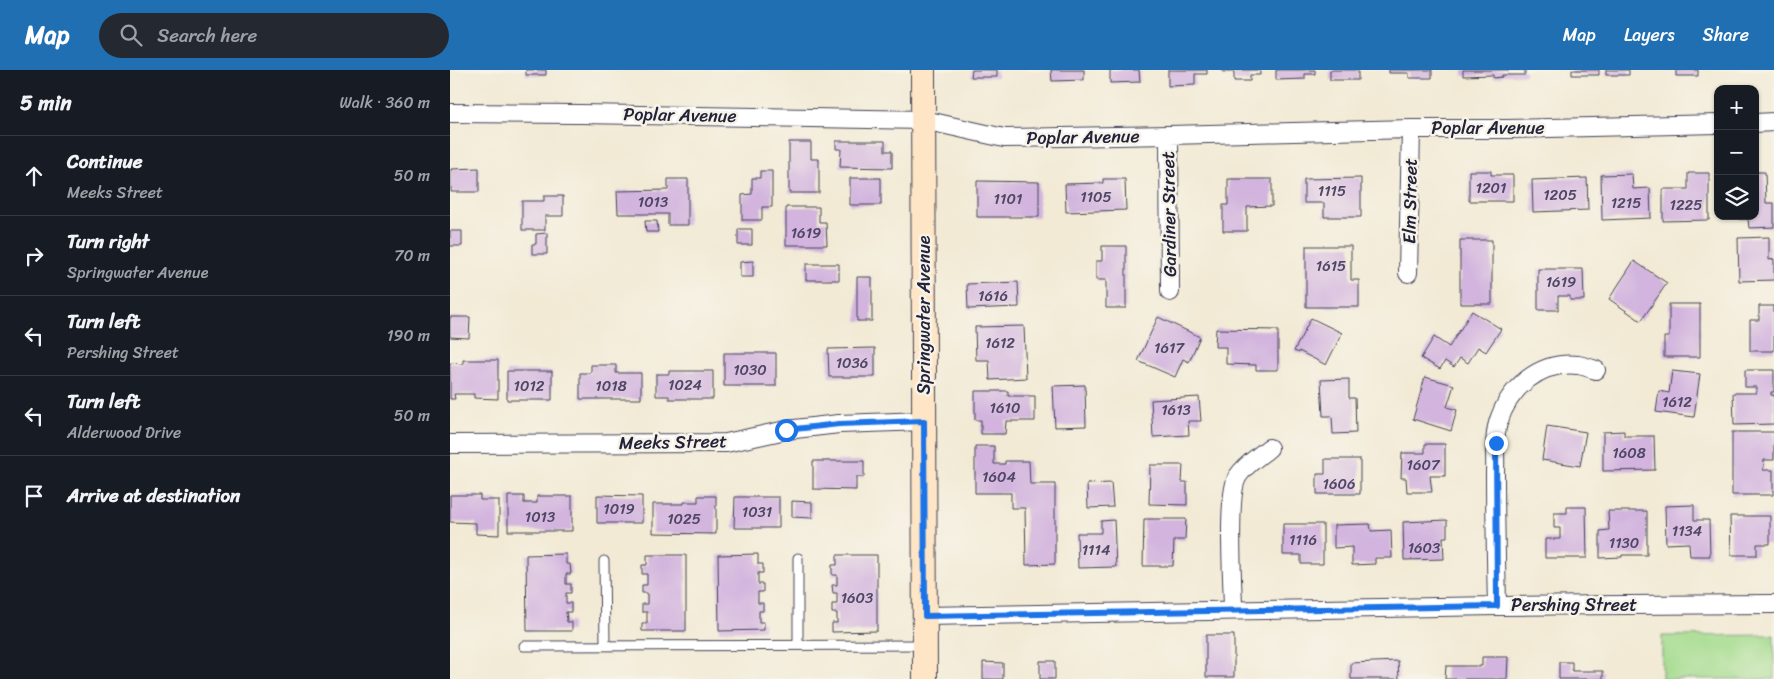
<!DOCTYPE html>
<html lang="en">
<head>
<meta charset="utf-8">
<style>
  body { margin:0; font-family:Sriracha,sans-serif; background:#242831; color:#f1f3f6 }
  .controls { position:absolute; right:15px; top:15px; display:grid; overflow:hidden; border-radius:10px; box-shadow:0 1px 4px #0004 }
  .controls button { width:45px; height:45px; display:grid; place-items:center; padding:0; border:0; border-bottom:1px solid #363941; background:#171b24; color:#f1f3f6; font:25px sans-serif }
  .stop { position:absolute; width:15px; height:15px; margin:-11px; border:4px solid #1a73e8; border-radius:50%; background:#fff }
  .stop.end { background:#1a73e8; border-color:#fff; box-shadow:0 1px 5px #0008 }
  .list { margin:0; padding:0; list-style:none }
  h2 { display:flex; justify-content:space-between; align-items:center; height:65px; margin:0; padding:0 20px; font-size:21px }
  h2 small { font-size:16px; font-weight:400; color:#9ea1a6 }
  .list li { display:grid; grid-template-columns:32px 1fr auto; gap:15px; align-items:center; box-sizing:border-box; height:80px; padding:0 20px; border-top:1px solid #363941 }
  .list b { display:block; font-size:19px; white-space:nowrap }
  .list p { margin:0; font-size:16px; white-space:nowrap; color:#9ea1a6 }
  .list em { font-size:16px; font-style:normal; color:#9ea1a6 }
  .icon { flex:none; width:28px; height:28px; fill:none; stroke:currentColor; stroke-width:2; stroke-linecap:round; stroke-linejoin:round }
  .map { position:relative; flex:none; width:1324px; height:609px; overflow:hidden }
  header { display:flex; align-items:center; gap:30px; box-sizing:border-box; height:70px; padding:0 25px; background:#1f6fb2; color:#fff }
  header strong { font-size:24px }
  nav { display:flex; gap:28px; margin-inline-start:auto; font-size:18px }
  .search { width:350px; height:45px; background:#242831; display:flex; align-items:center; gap:12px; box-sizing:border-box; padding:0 18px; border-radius:28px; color:#9ea1a6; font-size:19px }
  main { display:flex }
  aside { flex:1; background:#171b24 }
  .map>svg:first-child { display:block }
  .green { fill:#a4dc8e; stroke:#637f64 }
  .building { fill:#d2b4de }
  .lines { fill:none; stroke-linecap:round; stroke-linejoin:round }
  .lane-casing { stroke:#414052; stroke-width:11 }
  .street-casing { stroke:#414052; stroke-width:20 }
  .secondary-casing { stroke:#414052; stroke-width:26 }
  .lane { stroke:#fff; stroke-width:9 }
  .street { stroke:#fff; stroke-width:18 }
  .secondary { stroke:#fde5c5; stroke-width:24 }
  .route { stroke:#1a73e8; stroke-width:6 }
  .labels { text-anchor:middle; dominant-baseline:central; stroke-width:5; stroke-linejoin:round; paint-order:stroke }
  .number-label { font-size:15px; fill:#4e4664 }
  .street-label { font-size:18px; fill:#22223b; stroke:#f7f3e8 }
</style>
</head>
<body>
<header>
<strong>Map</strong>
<div class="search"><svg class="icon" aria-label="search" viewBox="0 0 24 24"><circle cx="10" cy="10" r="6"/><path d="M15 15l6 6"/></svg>Search here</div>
<nav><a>Map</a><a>Layers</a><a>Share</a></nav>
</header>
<main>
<aside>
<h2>5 min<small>Walk · 360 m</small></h2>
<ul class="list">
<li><svg class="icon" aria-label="ahead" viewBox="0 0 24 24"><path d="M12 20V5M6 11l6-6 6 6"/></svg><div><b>Continue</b><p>Meeks Street</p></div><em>50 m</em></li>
<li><svg class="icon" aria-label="right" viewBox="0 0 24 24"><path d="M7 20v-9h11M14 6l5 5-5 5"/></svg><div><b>Turn right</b><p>Springwater Avenue</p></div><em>70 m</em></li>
<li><svg class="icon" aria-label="left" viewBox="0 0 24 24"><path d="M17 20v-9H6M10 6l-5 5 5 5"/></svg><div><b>Turn left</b><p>Pershing Street</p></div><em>190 m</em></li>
<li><svg class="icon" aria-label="left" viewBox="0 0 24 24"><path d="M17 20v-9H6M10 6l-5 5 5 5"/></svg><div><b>Turn left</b><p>Alderwood Drive</p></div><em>50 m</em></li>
<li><svg class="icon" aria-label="arrive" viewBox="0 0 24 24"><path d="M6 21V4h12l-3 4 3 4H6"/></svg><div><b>Arrive at destination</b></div></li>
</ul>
</aside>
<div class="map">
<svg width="1324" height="609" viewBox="0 0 1324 609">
  <rect width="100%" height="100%" fill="#f7f3e8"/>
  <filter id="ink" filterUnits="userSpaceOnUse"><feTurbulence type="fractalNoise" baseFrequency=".02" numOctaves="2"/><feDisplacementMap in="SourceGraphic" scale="10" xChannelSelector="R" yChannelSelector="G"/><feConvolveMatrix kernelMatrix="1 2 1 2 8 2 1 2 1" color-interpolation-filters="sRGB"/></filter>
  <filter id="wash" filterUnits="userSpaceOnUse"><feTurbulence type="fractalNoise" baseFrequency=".0096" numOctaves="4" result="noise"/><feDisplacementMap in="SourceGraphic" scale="20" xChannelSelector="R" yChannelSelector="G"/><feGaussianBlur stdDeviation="1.12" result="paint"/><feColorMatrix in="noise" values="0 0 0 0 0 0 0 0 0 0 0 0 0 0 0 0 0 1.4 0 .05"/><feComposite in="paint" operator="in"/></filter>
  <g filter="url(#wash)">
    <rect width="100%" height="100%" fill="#f2ead5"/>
    <path class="green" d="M1324,565V609H1212V566Z"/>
    <g id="blocks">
      <path class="building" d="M76,0H96V5H76Z
        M522,0H547V7H521Z
        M601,0H634V10L602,11Z
        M660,0H689L690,12L660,13Z
        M718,0H757V4H745V15L718,16Z
        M773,0H810V5H800V11H784V2H773Z
        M826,0H865V4H855V9L826,10Z
        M880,0H908V10H880Z
        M939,0H982V8H959V3H939Z
        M1013,0H1075V5H1052V7L1043,8V5L1013,6Z
        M1122,0H1149V5H1122Z
        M1156,0H1179V5H1156Z
        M1226,0H1248V6H1226Z
        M386,71H435V81H442V98L390,97L391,79H386Z
        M339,72H361V89H369V123H339Z
        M29,98V122H1V99Z
        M310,101H322V137H312V150H292V125L302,124V108H310Z
        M1019,101H1041V105H1063V131H1019Z
        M1305,102H1315L1316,133H1324V157L1299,158L1298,149H1289V146H1305Z
        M1238,103H1259V150L1213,151V119H1238Z
        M1182,104L1183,119L1200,118L1201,148L1152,150L1151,105Z
        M400,108H431V135H400Z
        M911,108V147H874V133H854V109Z
        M1137,108L1138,140L1083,142L1082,110Z
        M218,109H238V155H218V144H168L167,121L218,120Z
        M653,109H675L676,140L616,142L615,114L653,113Z
        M778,109H822V136L797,137V161H773V135H778Z
        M527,111L589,112V147H527Z
        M94,126H113V146H95V160H72V131H94Z
        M336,137H369V152H376L377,175H336Z
        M195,151H207L208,162H196Z
        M288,159H302V175H288Z
        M0,161H12V176H0Z
        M97,163V184H82V174H86V164Z
        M1319,167V190L1324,189V210L1289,211L1288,168Z
        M1010,170H1042V234H1010Z
        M652,176H676V238H656V210H646V191H652Z
        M856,176H901V210H909V237H856Z
        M303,191V207H290V192Z
        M1184,191L1217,213L1191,251L1159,229Z
        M356,194H389V210H356Z
        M1088,199H1133L1134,230H1120V226H1108V240H1088Z
        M407,207H422V251H407Z
        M568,212L569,237L518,239L517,214Z
        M1219,234H1250V287H1214V267H1219Z
        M1309,236H1324V281H1300V250H1309Z
        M1022,241L1051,259L1036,282L1028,277L1018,293L1010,288L1004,297L995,291L990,299L971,288L984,267L999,277Z
        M0,247H20L19,268L0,267Z
        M708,247L750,267L739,292L733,289L725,307L688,291Z
        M861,248L892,263L876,295L849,281V283L844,281Z
        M574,256L576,308L540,310L539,290H526L525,257Z
        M766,259L828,260V300H806V295L776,294V277H765Z
        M425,278V307H379L378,279Z
        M274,283H326V316H274Z
        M13,290H48V329L24,328V324H4L5,329H0V293L13,294Z
        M141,295H166V303H191V329H130V303H141Z
        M1295,300H1324V322H1321V325H1324V354L1284,355L1283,323H1306V317H1295Z
        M57,301H102V330H57Z
        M219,301H263V329H219V326H206V304H219Z
        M1222,301L1250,304L1244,347L1206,342L1209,321L1219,323Z
        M975,307L1004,315L997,337L1007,340L1001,361L963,349Z
        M899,309V328H905L906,363L883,364L882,346H873L871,310Z
        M635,315L636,356L605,357L603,316Z
        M525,321H558V326H585V351H556L555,364H531V350H525Z
        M749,327L751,351H738L739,365L703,367L701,330Z
        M1097,356L1136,362L1130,396L1092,390Z
        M1174,361V366H1204L1205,400L1153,401V362Z
        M1282,362H1324V390H1314L1313,400H1323V425H1282Z
        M975,374H995V406H980L982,422H957L956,408H951L952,383H975Z
        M525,376H544V394H555V391H579L580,414H605V494L576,495L575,438H561V423H525Z
        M875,389H910V424H867V404H875Z
        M363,391H414V407H406V420L363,419Z
        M700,395H733L732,412H737V435L699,434Z
        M661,413L663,437L638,438L637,414Z
        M0,425H30V430H49V465L26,464V453L0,452Z
        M147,425L192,426V453H147Z
        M58,426H74V433H87V426H122V461H58Z
        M248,426H266V464L203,463V434H234V432H248Z
        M285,427H329V458H284Z
        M342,431L362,432V448L342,447Z
        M1244,435V450H1259L1260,486H1240L1239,473L1216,474L1215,436Z
        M1117,437H1136L1137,488H1095V469H1110V458H1104V443H1117Z
        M1158,441H1197V485H1172V487L1150,488V461L1159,460Z
        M1280,446H1320V474H1307V485H1281Z
        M694,449H736L735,470H724L723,496H693Z
        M664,450L666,497L628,498L627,463H651V451Z
        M997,450V467H993L994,489L954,490L953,452Z
        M833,454H873V494H851V485H833Z
        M920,454L921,461L941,460L942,488H925V494L902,495V477L884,478V455Z
        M116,484V494H120L121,504H116V514H121V523H116V533H121V542H116L117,552H122V561H77L76,485Z
        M308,484V494H313V503H308V514H313V522H308V533H313V541H309V552H314V560L269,561L268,485Z
        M197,485H236V561H192V553H197V542H192V534H197V523H192V515H197V504H192V495H197Z
        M387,485H427V561L382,562V553H387V543H382V534H387V523H383L382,515H387V505H382V495H387Z
        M756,565H784V607H756Z
        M1032,587H1058L1057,609H995L996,596H1032Z
        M590,591H605V609H590Z
        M948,591L949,609H901V593Z
        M533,592L553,593V609H533Z
        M1109,592H1122V601H1153V609H1109Z"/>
    </g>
  </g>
  <g filter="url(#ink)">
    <use href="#blocks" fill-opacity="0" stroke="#414052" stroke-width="1"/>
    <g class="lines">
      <defs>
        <path id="lane" d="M348,488V575
          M154,491L155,576
          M74,576L475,575"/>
        <path id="street" d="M0,43L130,44L474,50L554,68L719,65L961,59H1057L1268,54
          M1305,53L1324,52
          M719,65L720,222
          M958,203L961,59
          M0,374L276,373L336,360L389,354L475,351
          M1047,536C1046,491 1045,447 1045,402C1046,386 1043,368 1048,353C1059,317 1090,291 1128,295C1134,296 1140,298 1146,300
          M783,540C783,515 776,424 788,406C795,395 808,387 819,378
          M475,546L1047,536L1324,534"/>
        <path id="secondary" d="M473,0L475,609"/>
      </defs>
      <use href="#lane" class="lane-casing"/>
      <use href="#street" class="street-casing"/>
      <use href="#secondary" class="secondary-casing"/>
      <use href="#lane" class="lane"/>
      <use href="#street" class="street"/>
      <use href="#secondary" class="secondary"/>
    </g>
  </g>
  <g class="lines" filter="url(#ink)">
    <path class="route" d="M336,360L389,354L474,351L475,546L1047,536L1046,373"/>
  </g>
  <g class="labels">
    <g class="number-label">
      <text x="1041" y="118">1201</text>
      <text x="882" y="121">1115</text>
      <text x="1110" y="125">1205</text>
      <text x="646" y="127">1105</text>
      <text x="558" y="129">1101</text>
      <text x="203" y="132">1013</text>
      <text x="1176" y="133">1215</text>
      <text x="1236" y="135">1225</text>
      <text x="356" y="163">1619</text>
      <text x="881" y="196">1615</text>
      <text x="1111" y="212">1619</text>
      <text x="543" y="226">1616</text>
      <text x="550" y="273">1612</text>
      <text x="719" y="278">1617</text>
      <text x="402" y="293">1036</text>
      <text x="300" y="300">1030</text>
      <text x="235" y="315">1024</text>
      <text x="79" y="316">1012</text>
      <text x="161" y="316">1018</text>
      <text x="1227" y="332">1612</text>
      <text x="555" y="338">1610</text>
      <text x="726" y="340">1613</text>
      <text x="1179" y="383">1608</text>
      <text x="973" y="395">1607</text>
      <text x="549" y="407">1604</text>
      <text x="889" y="414">1606</text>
      <text x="169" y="439">1019</text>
      <text x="307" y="442">1031</text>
      <text x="90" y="447">1013</text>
      <text x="234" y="449">1025</text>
      <text x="1237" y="461">1134</text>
      <text x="853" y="470">1116</text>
      <text x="1174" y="473">1130</text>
      <text x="974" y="478">1603</text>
      <text x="646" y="480">1114</text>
      <text x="407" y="528">1603</text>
    </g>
    <g class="street-label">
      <text transform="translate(230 45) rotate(1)">Poplar Avenue</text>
      <text x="1038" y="58">Poplar Avenue</text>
      <text transform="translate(633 67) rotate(-1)">Poplar Avenue</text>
      <text transform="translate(960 131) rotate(-89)">Elm Street</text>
      <text transform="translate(719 144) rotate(-91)">Gardiner Street</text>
      <text transform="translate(474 245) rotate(-90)">Springwater Avenue</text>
      <text transform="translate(223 372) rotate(-1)">Meeks Street</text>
      <text x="1124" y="535">Pershing Street</text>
    </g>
  </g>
</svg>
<div class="controls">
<button>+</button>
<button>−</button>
<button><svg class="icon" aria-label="layers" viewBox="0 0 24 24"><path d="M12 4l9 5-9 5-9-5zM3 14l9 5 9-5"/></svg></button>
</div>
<div class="stop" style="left:336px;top:360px"></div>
<div class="stop end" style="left:1046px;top:373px"></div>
</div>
</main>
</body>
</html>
